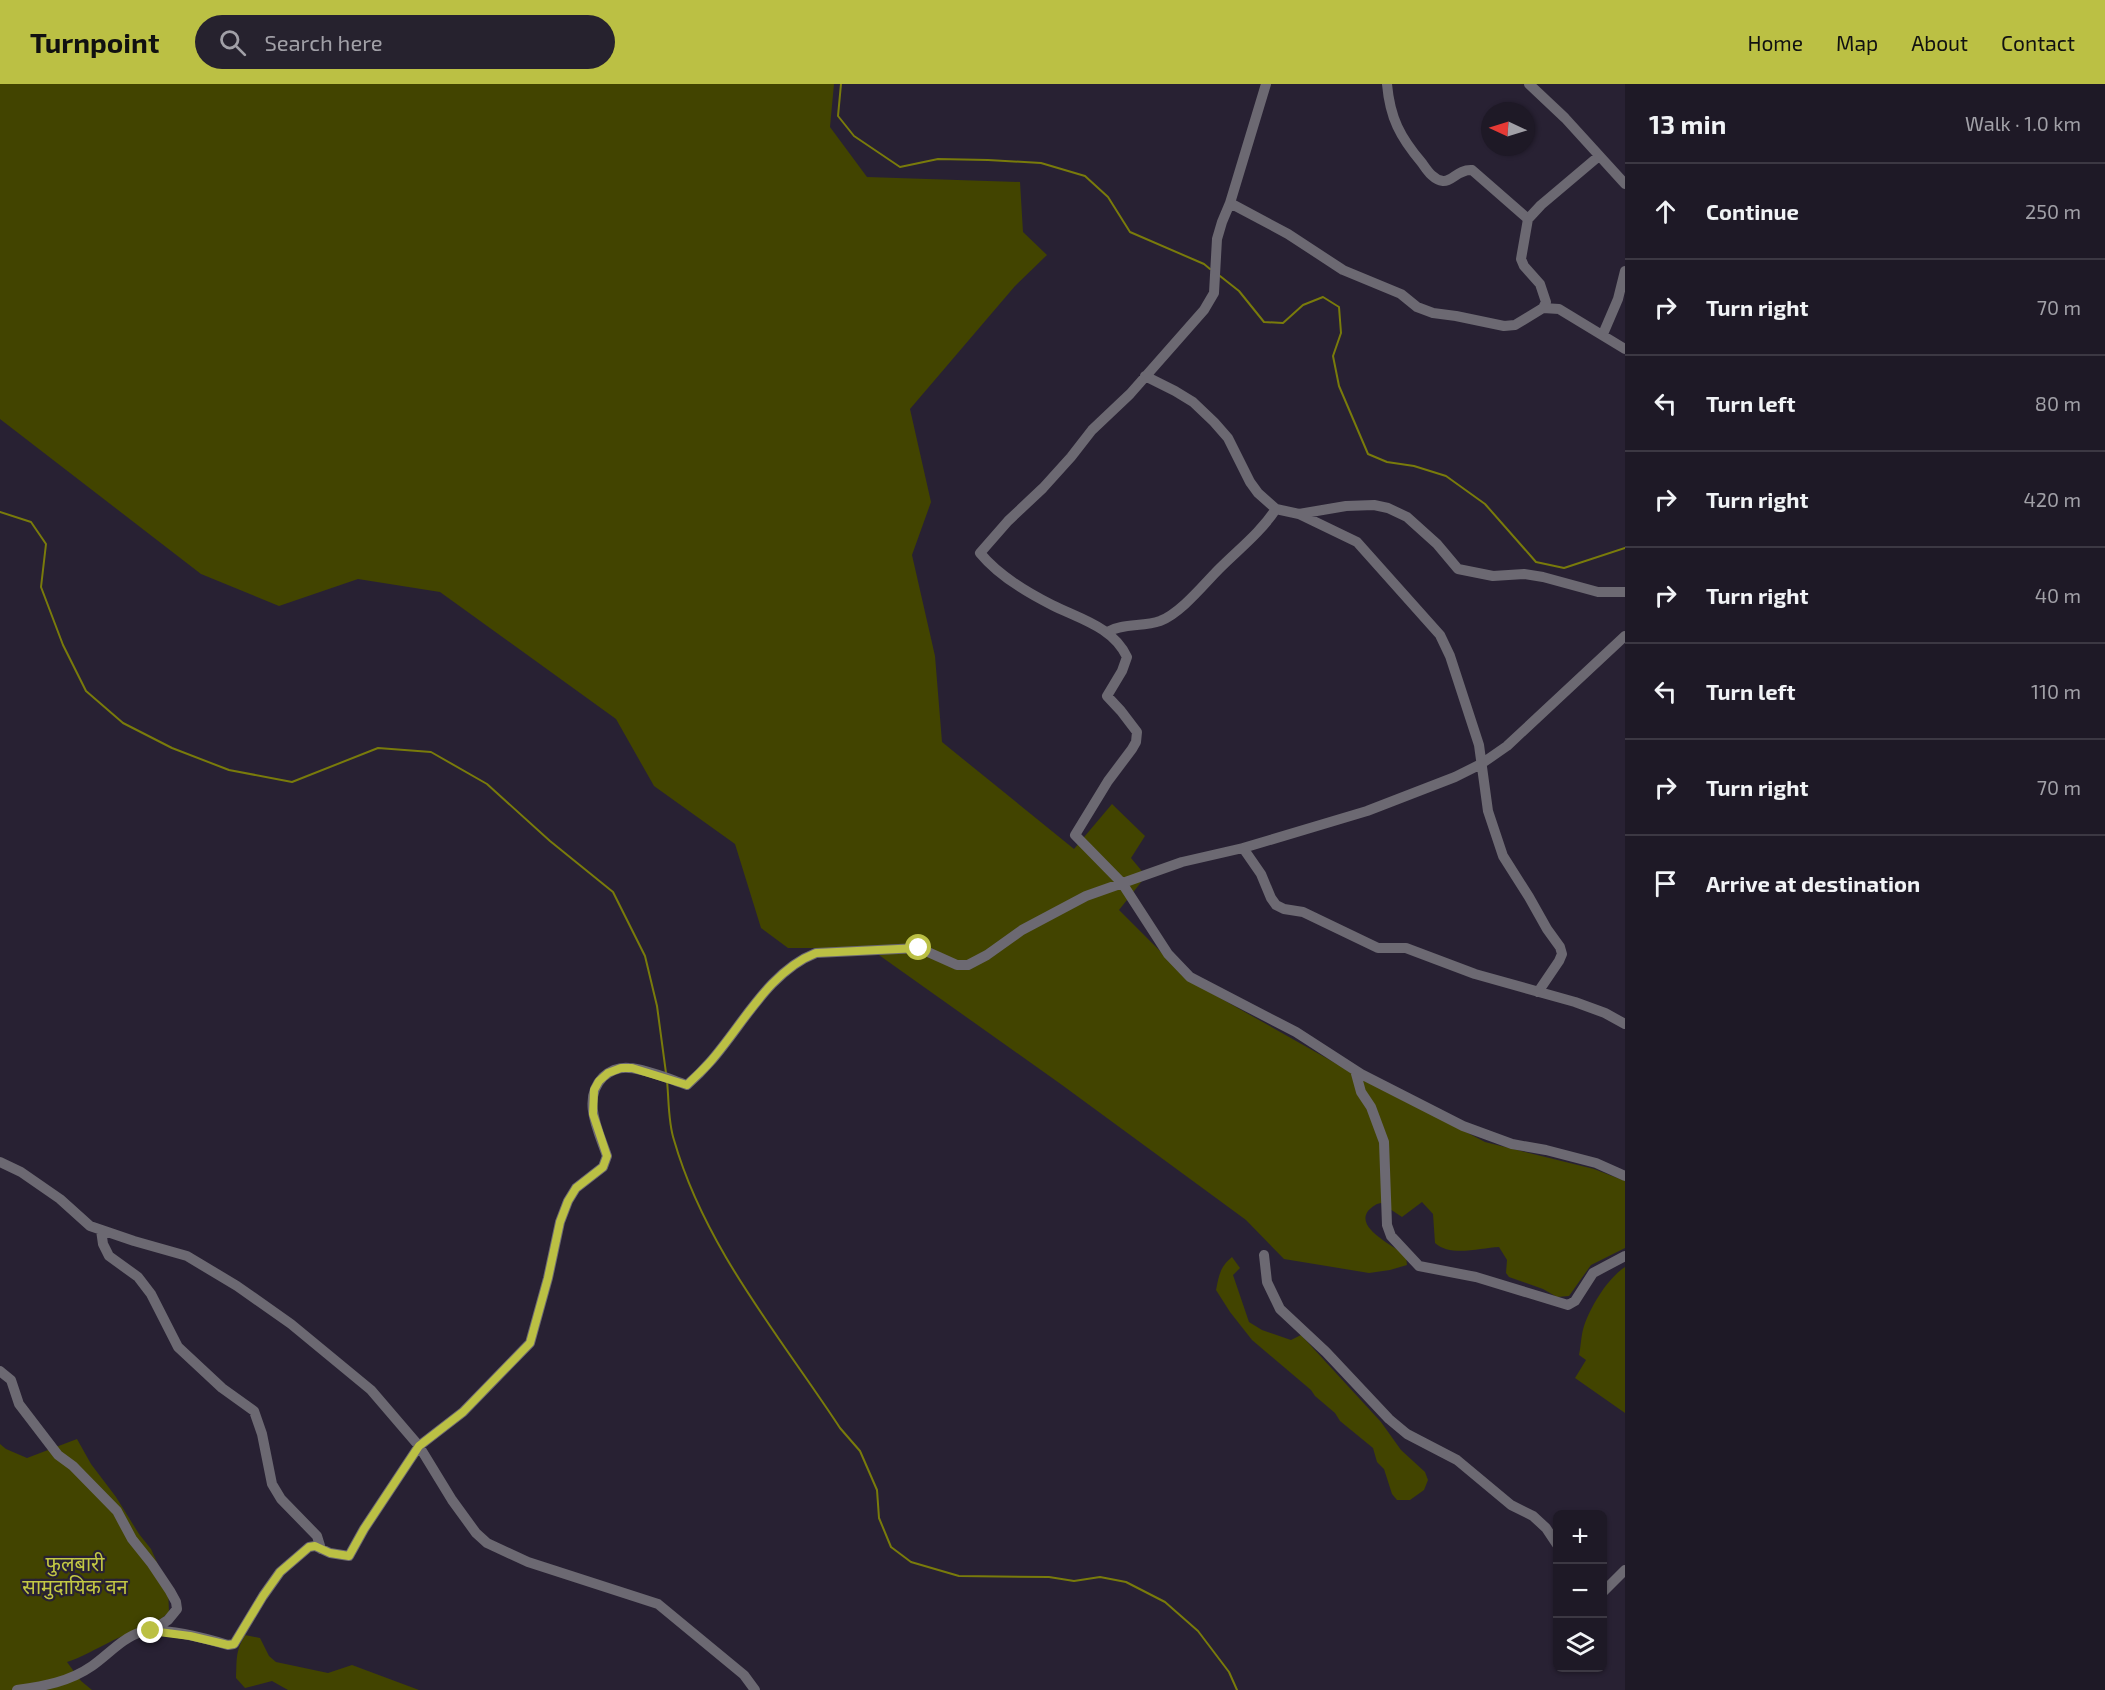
<!DOCTYPE html>
<html lang="en">
<head>
<meta charset="utf-8">
<style>
  body { margin:0; font-family:"Exo 2","Noto Sans Devanagari",sans-serif; background:#26222e; color:#f1f3f6 }
  .controls { position:absolute; right:18px; bottom:18px; display:grid; overflow:hidden; border-radius:9px; box-shadow:0 2px 4px #0004 }
  .controls button { width:54px; height:54px; display:grid; place-items:center; padding:0; border:0; border-bottom:2px solid #3c3843; background:#1e1926; color:#f1f3f6; font:30px sans-serif }
  .compass { position:absolute; left:1481px; top:18px; width:54px; height:54px; border-radius:50%; background:#1e1926; box-shadow:0 2px 4px #0004; rotate:274deg }
  .stop { position:absolute; width:18px; height:18px; margin:-14px; border:4px solid #bbc044; border-radius:50%; background:#fff }
  .stop.end { background:#bbc044; border-color:#fff; box-shadow:0 2px 6px #0008 }
  .list { margin:0; padding:0; list-style:none }
  h2 { display:flex; justify-content:space-between; align-items:center; height:78px; margin:0; padding:0 24px; font-size:26px }
  h2 small { font-size:20px; font-weight:400; color:#a1a0a7 }
  .list li { display:grid; grid-template-columns:39px 1fr auto; gap:18px; align-items:center; box-sizing:border-box; height:96px; padding:0 24px; border-top:2px solid #3c3843 }
  .list b { display:block; font-size:22px; white-space:nowrap }
  .list em { font-size:20px; font-style:normal; color:#a1a0a7 }
  .icon { flex:none; width:33px; height:33px; fill:none; stroke:currentColor; stroke-width:2; stroke-linecap:round; stroke-linejoin:round }
  .map { position:relative; flex:none; width:1625px; height:1606px; overflow:hidden }
  header { display:flex; align-items:center; gap:36px; box-sizing:border-box; height:84px; padding:0 30px; background:#bbc044; color:#111 }
  header strong { font-size:28px }
  nav { display:flex; gap:33px; margin-inline-start:auto; font-size:21px }
  .search { width:420px; height:54px; background:#26222e; display:flex; align-items:center; gap:15px; box-sizing:border-box; padding:0 21px; border-radius:33px; color:#a1a0a7; font-size:22px }
  main { display:flex }
  aside { flex:1; background:#1e1926 }
  .map>svg:first-child { display:block }
  .green { fill:#424400 }
  .lines { fill:none; stroke-linecap:round; stroke-linejoin:round }
  .stream { stroke:#797b0b; stroke-width:2 }
  .minor { stroke:#6c6972; stroke-width:10 }
  .route { stroke:#bbc044; stroke-width:8 }
  .labels { text-anchor:middle; dominant-baseline:central; stroke-width:4.5; stroke-linejoin:round; paint-order:stroke }
  .park-label { font-size:20px; fill:#c3c844; stroke:#282133 }
</style>
</head>
<body>
<header>
<strong>Turnpoint</strong>
<div class="search"><svg class="icon" aria-label="search" viewBox="0 0 24 24"><circle cx="10" cy="10" r="6"/><path d="M15 15l6 6"/></svg>Search here</div>
<nav><a>Home</a><a>Map</a><a>About</a><a>Contact</a></nav>
</header>
<main>
<div class="map">
<svg width="1625" height="1606" viewBox="0 0 1625 1606">
  <rect width="100%" height="100%" fill="#282133"/>
  <path class="green" d="M0,0H834L830,43L867,93L1020,98L1023,148L1047,171L1015,202L910,325L931,418L912,471L935,572L942,658L1074,765L1112,720L1145,752L1131,774L1146,792L1119,826L1190,897L1351,988L1485,1058L1594,1085L1625,1097V1164L1591,1181L1569,1212L1557,1213L1543,1205L1509,1193L1506,1189L1507,1176L1499,1163C1480,1164 1450,1173 1435,1159L1433,1130L1422,1118L1402,1133L1381,1119C1375,1120 1372,1123 1368,1127C1355,1145 1395,1162 1406,1172L1407,1181L1390,1186L1369,1189L1284,1175L1246,1136L1062,1001L869,864H788L761,844L735,760L654,702L616,635L440,508L358,495L279,522L201,490L0,335Z
    M1232,1173L1240,1184L1233,1191L1249,1238L1262,1246L1291,1256L1301,1251L1381,1338L1401,1366L1425,1388L1428,1396L1424,1406L1410,1416H1397L1392,1410L1384,1385L1377,1378L1373,1364L1340,1337L1335,1329L1315,1312L1311,1306L1252,1256L1230,1228L1216,1206C1219,1191 1220,1183 1232,1173Z
    M1625,1183V1329L1575,1294L1586,1276L1579,1271C1581,1262 1581,1251 1584,1242C1591,1222 1607,1195 1625,1183Z
    M77,1355L91,1380L116,1413L139,1450L151,1465L168,1503L169,1528C153,1544 130,1547 110,1558C95,1565 83,1573 67,1578L81,1597L92,1606H0V1360L6,1365L27,1374Z
    M245,1551L260,1554L269,1572L276,1578L328,1589L352,1581L419,1606H288L272,1597L245,1604L236,1594C237,1576 235,1568 245,1551Z"/>
  <g class="lines">
    <path class="stream" d="M841,0L838,32L854,52L900,83L938,75L988,76L1041,79L1085,92L1108,113L1130,148L1204,180L1210,185
      M1220,192L1239,207L1264,238L1283,239L1303,221L1323,213L1339,223L1341,249L1333,272L1339,302L1368,370L1387,378L1414,382L1446,392L1485,420L1536,478L1564,484L1625,464
      M0,428L31,438L46,460L41,503L63,561L86,607L123,639L172,664L229,686L292,698L378,664L431,668L487,700L550,757L613,808L645,872L657,922L666,989
      M667,997C669,1016 668,1038 674,1056C705,1164 779,1251 840,1344L860,1367L877,1406L879,1434L891,1463L911,1478L959,1492L1049,1493L1074,1497L1100,1493L1126,1498L1165,1518L1198,1547L1229,1588L1237,1606"/>
    <path class="minor" d="M1266,0L1230,119L1222,138L1217,155L1214,209L1204,226L1130,310L1092,346L1071,373L1043,404L1008,437L980,469C998,491 1026,508 1052,521C1080,535 1113,543 1127,573L1122,587L1107,612L1121,627L1137,648L1136,658L1132,665L1108,697L1075,751L1122,799L1168,870L1190,893L1296,948L1361,990L1463,1042L1512,1060L1546,1066L1596,1079L1625,1092
      M1387,0C1390,34 1400,53 1422,79C1427,86 1433,96 1443,97C1452,98 1458,85 1472,86L1528,135
      M1529,0L1565,34L1625,100
      M1230,119L1288,150L1343,186L1401,210L1417,223L1433,229L1456,232L1504,242L1515,241L1543,224L1546,218L1540,200L1524,182L1521,175L1528,135L1541,121L1599,72
      M1543,224L1559,225L1625,265
      M1603,250L1618,215L1625,187
      M1145,292L1175,307L1193,318L1214,338L1228,354L1250,398L1258,409L1276,425L1299,430L1346,422L1374,421L1388,424L1407,433L1437,460L1458,485L1493,492L1524,490L1543,493L1598,508H1625
      M1299,430L1357,458L1440,551L1450,572L1479,661L1488,727L1503,772L1529,813L1547,845L1560,863L1562,870L1559,877L1538,908
      M1107,548C1123,539 1143,543 1160,537C1181,529 1204,500 1219,485C1239,465 1260,449 1276,425
      M1243,764L1261,790L1271,814L1276,821L1284,825L1303,828L1378,864H1406L1475,890L1575,918L1605,929L1625,940
      M1355,986L1361,1008L1371,1023L1384,1058L1387,1141L1391,1152L1419,1182L1476,1193L1568,1221L1575,1217L1593,1189L1625,1172
      M0,1078L21,1088L60,1115L90,1142L134,1157L187,1172L237,1202L291,1240L371,1306L419,1362L452,1416L476,1449L487,1459L528,1478L658,1520L744,1591L755,1606
      M101,1146L103,1160L109,1172L138,1193L151,1210L178,1263L222,1304L254,1327L262,1350L272,1400L281,1415L317,1452L321,1465
      M1264,1171L1267,1198L1280,1225L1326,1268L1389,1335L1407,1350L1457,1376L1511,1421L1533,1432L1546,1444L1558,1462
      M0,1287L11,1296L19,1320L58,1371L73,1382L117,1427L132,1455L152,1480L170,1507L176,1518L177,1525L168,1536L151,1547
      M1602,1509L1625,1486
      M17,1606C44,1602 69,1598 92,1582C108,1571 122,1554 141,1548C160,1542 208,1555 228,1561L234,1560L263,1512L280,1488L309,1463L315,1462L330,1469L349,1472L364,1445L419,1362L463,1328L530,1259L548,1194L560,1138L568,1117L576,1104L603,1083L607,1072C599,1048 581,1015 603,993C610,987 619,983 629,984C647,985 669,995 687,1001C695,994 703,986 710,978C742,942 769,887 816,869L919,864L957,881H968L987,871L1022,846L1086,812L1182,778L1243,764L1367,727L1455,693L1481,680L1507,662L1625,552"/>
  </g>
  <g class="lines">
    <path class="route" d="M151,1547L190,1552L228,1561L234,1560L263,1512L280,1488L309,1463L315,1462L330,1469L349,1472L364,1445L419,1362L463,1328L530,1259L548,1194L560,1138L568,1117L576,1104L603,1083L607,1072L593,1030L594,1006L599,997L608,989L621,984H632L687,1001C695,993 703,986 710,978C742,942 769,887 816,869L919,864"/>
  </g>
  <g class="labels">
    <g class="park-label">
      <text x="75" y="1479">फुलबारी<tspan x="75" dy="23">सामुदायिक वन</tspan></text>
    </g>
  </g>
</svg>
<div class="controls">
<button>+</button>
<button>−</button>
<button><svg class="icon" aria-label="layers" viewBox="0 0 24 24"><path d="M12 4l9 5-9 5-9-5zM3 14l9 5 9-5"/></svg></button>
</div>
<svg class="compass" viewBox="-18 -18 36 36"><path d="M0-13l5 13h-10z" fill="#e53935"/><path d="M0 13l5-13h-10z" fill="#a1a0a7"/></svg>
<div class="stop" style="left:919px;top:864px"></div>
<div class="stop end" style="left:151px;top:1547px"></div>
</div>
<aside>
<h2>13 min<small>Walk · 1.0 km</small></h2>
<ul class="list">
<li><svg class="icon" aria-label="ahead" viewBox="0 0 24 24"><path d="M12 20V5M6 11l6-6 6 6"/></svg><div><b>Continue</b></div><em>250 m</em></li>
<li><svg class="icon" aria-label="right" viewBox="0 0 24 24"><path d="M7 20v-9h11M14 6l5 5-5 5"/></svg><div><b>Turn right</b></div><em>70 m</em></li>
<li><svg class="icon" aria-label="left" viewBox="0 0 24 24"><path d="M17 20v-9H6M10 6l-5 5 5 5"/></svg><div><b>Turn left</b></div><em>80 m</em></li>
<li><svg class="icon" aria-label="right" viewBox="0 0 24 24"><path d="M7 20v-9h11M14 6l5 5-5 5"/></svg><div><b>Turn right</b></div><em>420 m</em></li>
<li><svg class="icon" aria-label="right" viewBox="0 0 24 24"><path d="M7 20v-9h11M14 6l5 5-5 5"/></svg><div><b>Turn right</b></div><em>40 m</em></li>
<li><svg class="icon" aria-label="left" viewBox="0 0 24 24"><path d="M17 20v-9H6M10 6l-5 5 5 5"/></svg><div><b>Turn left</b></div><em>110 m</em></li>
<li><svg class="icon" aria-label="right" viewBox="0 0 24 24"><path d="M7 20v-9h11M14 6l5 5-5 5"/></svg><div><b>Turn right</b></div><em>70 m</em></li>
<li><svg class="icon" aria-label="arrive" viewBox="0 0 24 24"><path d="M6 21V4h12l-3 4 3 4H6"/></svg><div><b>Arrive at destination</b></div></li>
</ul>
</aside>
</main>
</body>
</html>
